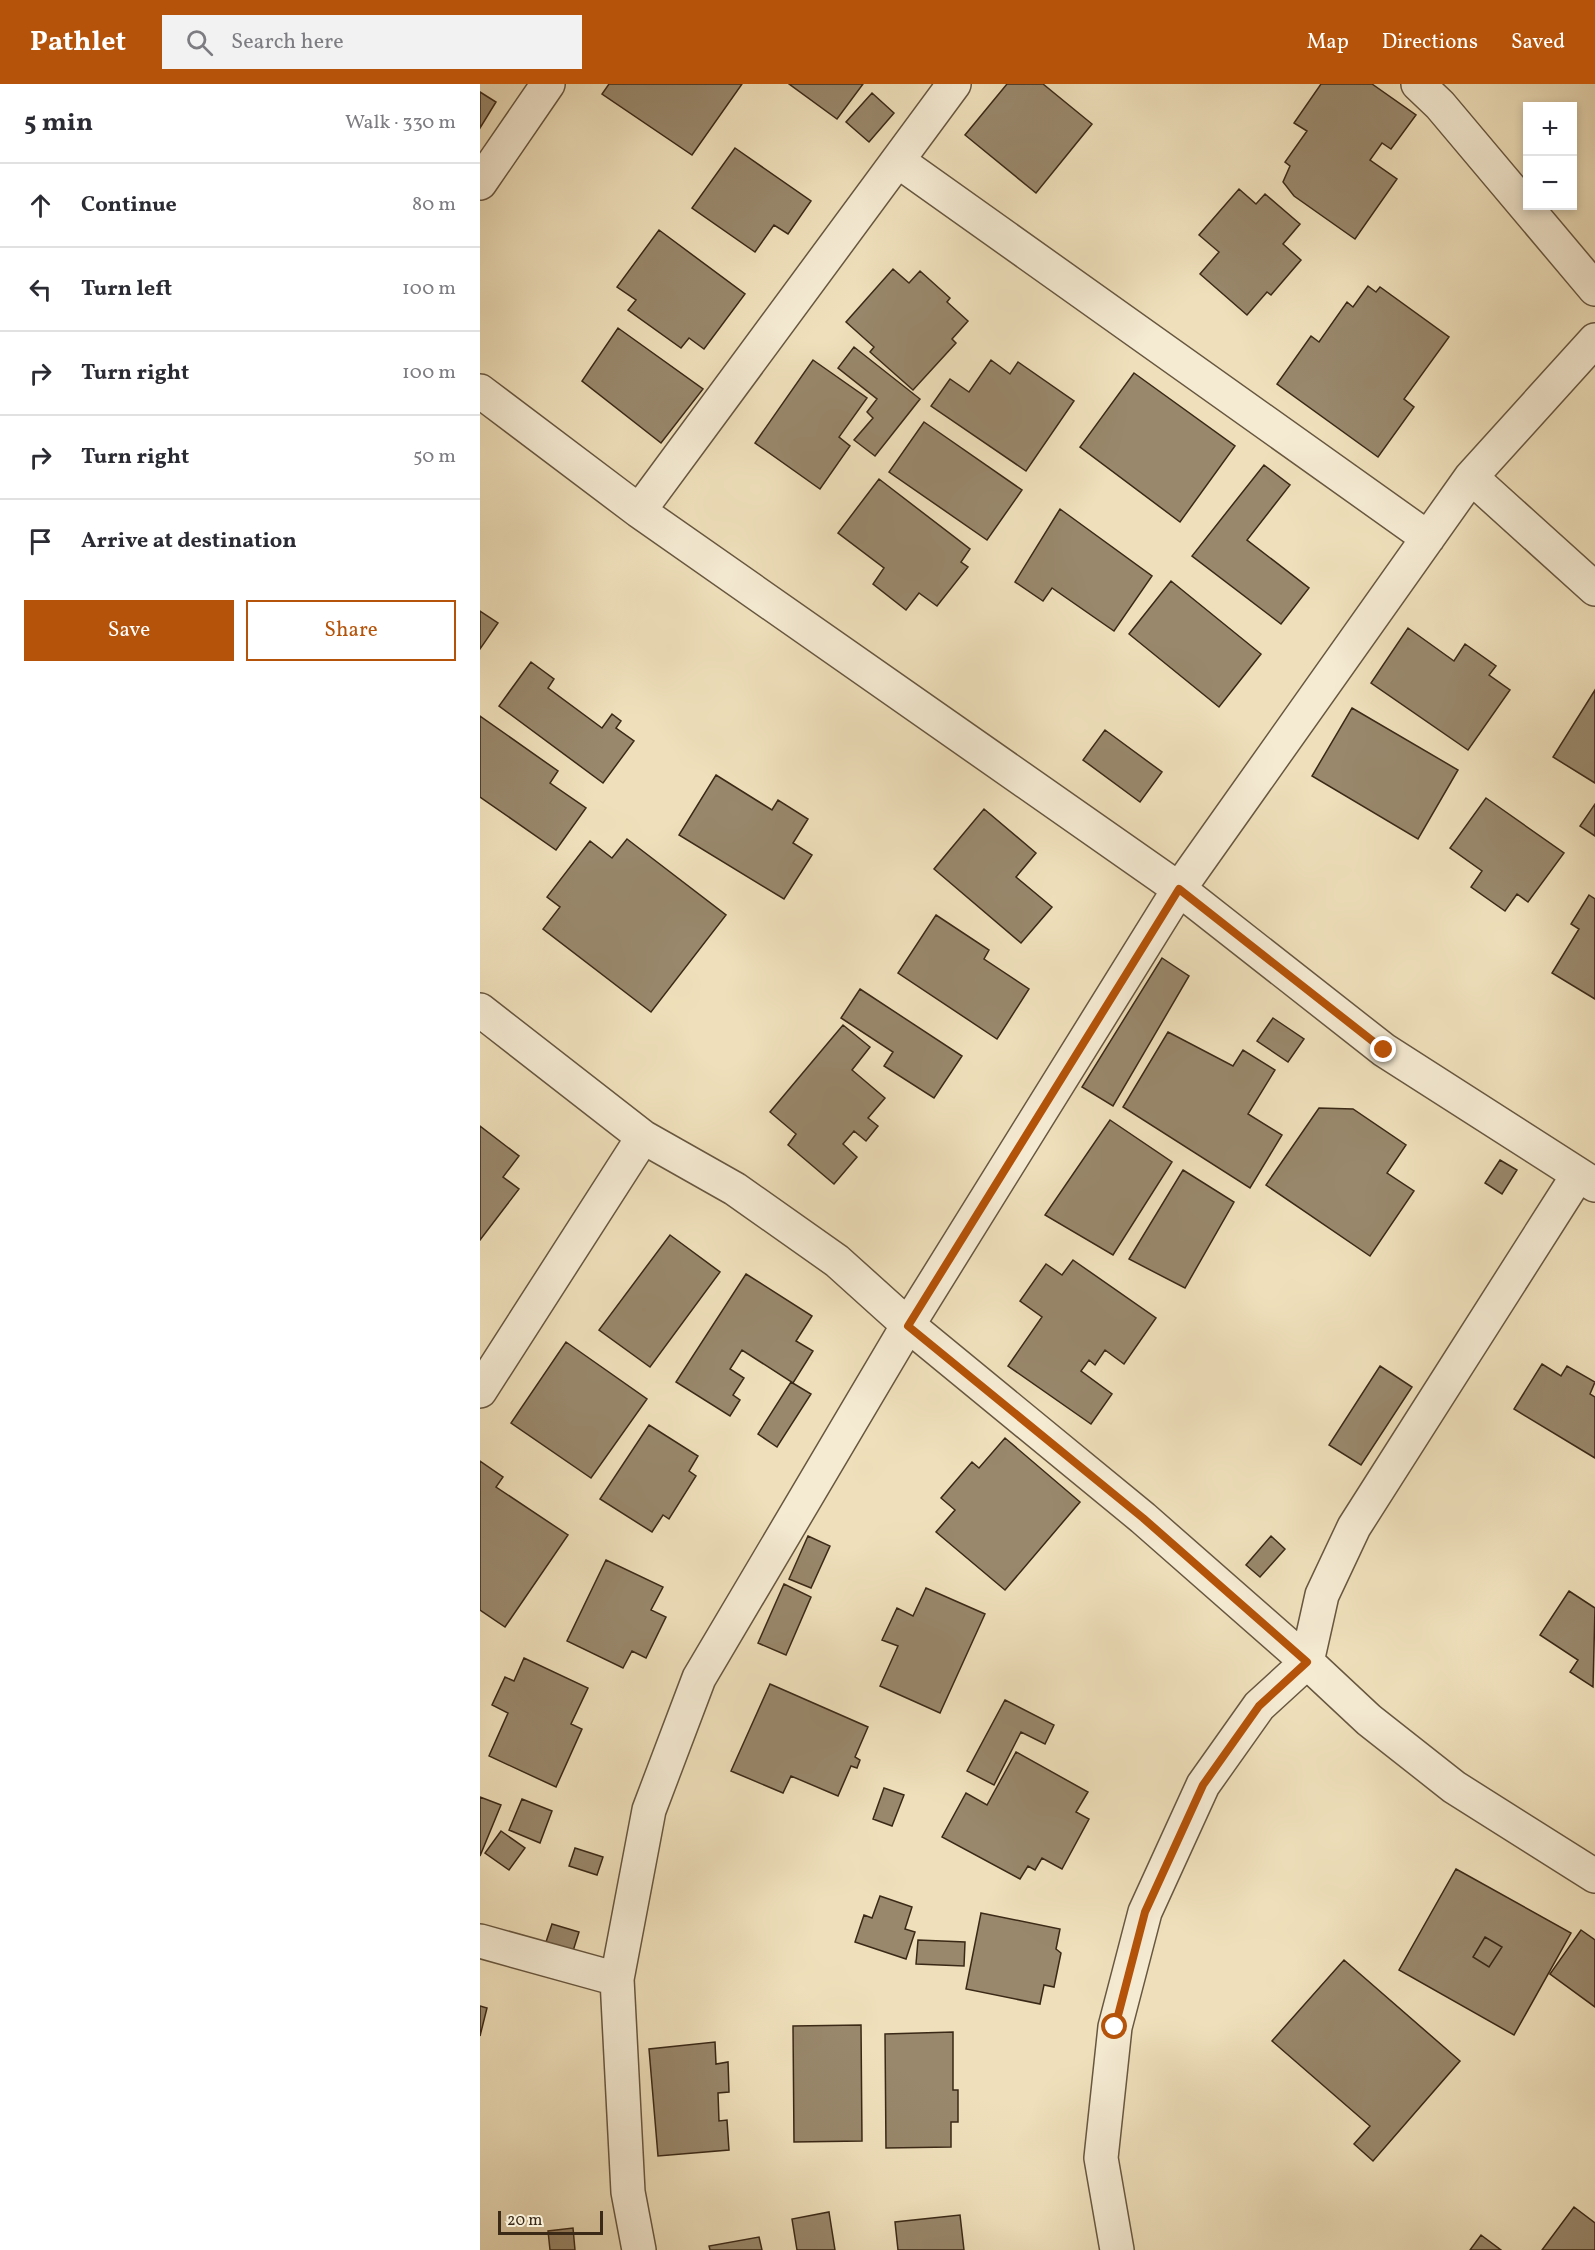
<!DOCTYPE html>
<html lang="en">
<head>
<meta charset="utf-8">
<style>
  body { margin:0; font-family:Vollkorn,serif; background:#f2f2f3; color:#2b2b33 }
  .controls { position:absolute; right:18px; top:18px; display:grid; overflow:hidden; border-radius:0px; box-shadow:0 3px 9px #0003 }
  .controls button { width:54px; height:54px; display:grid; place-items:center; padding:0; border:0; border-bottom:2px solid #e1e1e2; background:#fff; color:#2b2b33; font:30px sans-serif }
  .scale { position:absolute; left:18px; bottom:15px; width:105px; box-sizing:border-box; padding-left:6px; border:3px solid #3b2917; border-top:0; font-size:16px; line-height:21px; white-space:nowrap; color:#3b2917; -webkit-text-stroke:4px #f5ebd3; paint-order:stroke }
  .stop { position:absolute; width:18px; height:18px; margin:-14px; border:4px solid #b45309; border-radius:50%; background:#fff }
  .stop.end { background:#b45309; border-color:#fff; box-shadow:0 2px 6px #0008 }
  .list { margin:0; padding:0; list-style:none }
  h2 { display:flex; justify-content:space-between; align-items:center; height:78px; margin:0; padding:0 24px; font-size:26px }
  h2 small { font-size:20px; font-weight:400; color:#7c7c81 }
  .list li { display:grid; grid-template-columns:39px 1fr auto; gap:18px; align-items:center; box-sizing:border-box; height:84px; padding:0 24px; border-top:2px solid #e1e1e2 }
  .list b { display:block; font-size:22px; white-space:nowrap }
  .list em { font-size:20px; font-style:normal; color:#7c7c81 }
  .actions { display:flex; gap:12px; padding:18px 24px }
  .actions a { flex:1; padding:14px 0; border:2px solid #b45309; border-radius:0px; text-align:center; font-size:21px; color:#b45309 }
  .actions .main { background:#b45309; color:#fff }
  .icon { flex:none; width:33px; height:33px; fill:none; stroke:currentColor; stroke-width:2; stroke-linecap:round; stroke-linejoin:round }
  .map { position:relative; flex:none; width:1115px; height:2166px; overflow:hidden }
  header { display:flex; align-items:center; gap:36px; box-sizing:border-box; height:84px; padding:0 30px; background:#b45309; color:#fff }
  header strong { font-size:28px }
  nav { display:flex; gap:33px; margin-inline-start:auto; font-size:21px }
  .search { width:420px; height:54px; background:#f2f2f3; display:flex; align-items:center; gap:15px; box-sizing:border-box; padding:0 21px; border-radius:0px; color:#7c7c81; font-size:22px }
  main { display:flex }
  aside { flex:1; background:#fff }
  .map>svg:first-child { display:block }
  .building { fill:#99886c; stroke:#3b2917; stroke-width:1.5; fill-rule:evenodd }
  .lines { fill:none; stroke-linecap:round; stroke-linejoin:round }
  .minor-casing { stroke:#685740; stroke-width:36 }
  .minor { stroke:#f5ebd3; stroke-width:33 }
  .route { stroke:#b45309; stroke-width:8 }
</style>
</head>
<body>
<header>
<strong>Pathlet</strong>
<div class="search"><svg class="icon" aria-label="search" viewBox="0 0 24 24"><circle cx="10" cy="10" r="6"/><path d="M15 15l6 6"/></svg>Search here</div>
<nav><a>Map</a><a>Directions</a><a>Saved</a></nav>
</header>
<main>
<aside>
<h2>5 min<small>Walk · 330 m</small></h2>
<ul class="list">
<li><svg class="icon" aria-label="ahead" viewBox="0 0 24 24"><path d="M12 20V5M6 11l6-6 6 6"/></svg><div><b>Continue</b></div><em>80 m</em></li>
<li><svg class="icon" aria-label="left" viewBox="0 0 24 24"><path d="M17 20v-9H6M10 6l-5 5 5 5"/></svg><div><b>Turn left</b></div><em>100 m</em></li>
<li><svg class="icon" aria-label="right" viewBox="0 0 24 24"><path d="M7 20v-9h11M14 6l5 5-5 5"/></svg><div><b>Turn right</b></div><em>100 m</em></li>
<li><svg class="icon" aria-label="right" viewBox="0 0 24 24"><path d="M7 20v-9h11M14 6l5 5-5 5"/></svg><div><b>Turn right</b></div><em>50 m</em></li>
<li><svg class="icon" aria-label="arrive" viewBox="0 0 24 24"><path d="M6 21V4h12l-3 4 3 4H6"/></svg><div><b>Arrive at destination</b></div></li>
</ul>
<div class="actions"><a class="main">Save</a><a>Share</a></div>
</aside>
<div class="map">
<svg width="1115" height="2166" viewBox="0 0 1115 2166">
  <rect width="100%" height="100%" fill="#efe0bb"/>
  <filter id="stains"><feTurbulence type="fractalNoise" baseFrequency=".00333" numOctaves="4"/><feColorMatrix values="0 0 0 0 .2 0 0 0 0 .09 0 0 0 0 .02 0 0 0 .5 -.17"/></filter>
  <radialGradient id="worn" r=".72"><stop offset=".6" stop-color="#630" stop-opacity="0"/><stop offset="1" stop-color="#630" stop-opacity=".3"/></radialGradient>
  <path class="building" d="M129,0H262L212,71L122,10Z
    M309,0H383L357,35Z
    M527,0H563L612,40L556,109L485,51Z
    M841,0H892L936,31L911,65L902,59L890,76L917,95L875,155L814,112L803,98L810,82L805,78L827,47L814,39Z
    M0,8L16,18L0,44Z
    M392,9L414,29L389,58L366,38Z
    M255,64L331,117L308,150L294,141L275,168L212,124Z
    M759,105L776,120L785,110L820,140L803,160L821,176L791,211L787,208L767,231L720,190L739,168L719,151Z
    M179,146L265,210L224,265L209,254L201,264L148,226L156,216L137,203Z
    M413,185L429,199L440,187L470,214L467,218L488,237L472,255L476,259L433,306L390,268L394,263L366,238Z
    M888,202L896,208L900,203L969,253L924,315L934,323L898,373L797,300L831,252L839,258L867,218L873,223Z
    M138,244L223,305L181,359L102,297Z
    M374,263L440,315L395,372L374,356L393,334L387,328L397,315L358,284Z
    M333,276L387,314L359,353L370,362L340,405L275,359Z
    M511,276L530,290L538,278L594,317L546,387L451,322L470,295L489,308Z
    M654,289L755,362L700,438L600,363Z
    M444,338L542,406L507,456L409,388Z
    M784,381L810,401L767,456L829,504L801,540L712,472Z
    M399,395L490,465L481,478L488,483L457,522L439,509L426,526L393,500L404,484L358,449Z
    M580,425L672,492L634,547L572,504L563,517L535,498Z
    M691,497L781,570L739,623L649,550Z
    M0,527L18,539L0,565Z
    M928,544L974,577L985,560L1016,582L1009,591L1030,606L988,666L891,599Z
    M51,578L74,595L68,604L122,644L132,630L141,637L136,644L154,657L123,699L19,622Z
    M1115,606V699L1073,673Z
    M872,624L978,686L938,755L832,692Z
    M0,632L78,687L70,699L106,724L76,766L0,713Z
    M625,646L682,688L660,718L603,676Z
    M236,691L292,726L298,716L328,735L313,759L332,771L304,815L199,751Z
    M1006,714L1084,769L1048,818L1037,810L1025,827L991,803L1002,787L970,764Z
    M1115,720V752L1100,742Z
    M504,725L556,769L536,793L572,823L541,859L454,785Z
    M147,755L246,831L171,928L63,845L80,823L67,813L110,757L132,774Z
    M1109,811L1115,815V915L1072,889L1099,845L1091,840Z
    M456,831L509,866L504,875L549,905L517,955L418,889Z
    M682,874L709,892L633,1022L602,1003Z
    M380,905L482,972L454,1014L404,982L413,968L361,934Z
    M793,934L824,955L808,978L777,957Z
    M363,941L390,963L372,986L405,1014L388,1034L398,1042L386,1057L374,1047L363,1060L377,1073L354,1100L308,1061L316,1050L290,1028Z
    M688,948L753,982L763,966L795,986L768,1030L802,1051L770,1104L643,1023Z
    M839,1024L873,1025L926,1061L907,1089L934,1107L890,1172L786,1101Z
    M630,1036L692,1078L633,1171L565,1131Z
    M0,1042L39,1072L23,1093L39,1105L0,1156Z
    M1020,1076L1037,1086L1022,1110L1005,1099Z
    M703,1086L754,1118L705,1204L649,1175Z
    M190,1151L240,1188L170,1283L119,1246Z
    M593,1176L676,1234L644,1280L625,1266L615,1281L609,1276L601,1287L632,1310L611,1340L528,1282L562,1233L540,1217L566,1180L582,1191Z
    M266,1190L332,1232L316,1257L333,1267L313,1299L262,1266L250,1285L264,1294L253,1311L260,1316L250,1332L196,1298Z
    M86,1258L167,1315L111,1394L31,1339Z
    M1062,1280L1081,1292L1087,1282L1115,1298L1110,1310L1115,1313V1374L1034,1325Z
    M900,1282L932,1303L881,1381L849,1361Z
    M311,1298L331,1310L297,1363L278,1350Z
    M169,1341L218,1372L209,1387L216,1392L189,1435L183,1431L172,1448L120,1415Z
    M525,1354L600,1418L525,1506L456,1448L475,1426L461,1414L492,1378L499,1384Z
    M0,1377L23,1393L16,1403L88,1451L25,1543L0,1526Z
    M328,1452L350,1462L331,1504L309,1495Z
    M791,1452L805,1465L780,1493L766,1481Z
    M126,1476L183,1503L171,1526L186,1533L166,1574L152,1567L143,1584L87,1557Z
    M304,1500L331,1513L306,1571L278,1559Z
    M446,1504L505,1530L460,1629L400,1602L418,1562L402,1556L417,1524L433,1532Z
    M1089,1507L1115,1524L1113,1603L1090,1588L1098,1576L1060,1551Z
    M44,1574L108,1604L91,1640L102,1645L76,1703L9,1672L28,1629L12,1621L25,1593L34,1597Z
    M290,1600L388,1643L375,1673L380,1676L377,1684L371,1682L358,1712L311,1692L303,1709L251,1687Z
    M525,1616L574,1641L565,1660L541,1648L514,1701L487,1687Z
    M536,1668L608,1708L596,1728L609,1735L582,1785L562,1774L555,1786L548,1782L540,1795L462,1753L486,1709L507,1721Z
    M404,1704L424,1711L412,1742L393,1735Z
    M0,1713L21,1721L0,1772Z
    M42,1715L72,1727L60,1759L29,1746Z
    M21,1747L45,1764L29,1786L5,1769Z
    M95,1764L123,1773L117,1791L89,1782Z
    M976,1785L1091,1849L1034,1951L919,1886ZM1005,1853L1022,1863L1009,1883L993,1873Z
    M400,1812L432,1823L425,1845L435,1848L426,1875L375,1858L384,1831L392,1834Z
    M501,1829L580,1845L576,1865L581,1869L574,1903L564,1901L560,1920L486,1905Z
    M72,1840L99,1848L93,1867L66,1858Z
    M1101,1846L1115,1856V1923L1070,1890Z
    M1005,1853L1022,1863L1009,1883L993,1873Z
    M438,1856L485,1858L484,1882L436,1880Z
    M864,1876L980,1977L893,2077L874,2060L890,2042L792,1957Z
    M0,1922L7,1924L0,1952Z
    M381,1941L382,2057L314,2058L313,1942Z
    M473,1948V2006H478V2038H471V2063L406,2064L405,1950Z
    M235,1958L236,1980L248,1978L249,2008L238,2009L239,2037L247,2036L249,2066L178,2072L169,1965Z
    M1094,2123L1115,2139V2166H1062Z
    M349,2128L355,2166H317L312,2135Z
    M480,2131L484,2166H418L415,2138Z
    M93,2144L95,2166H70L68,2147Z
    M1001,2151L1021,2166H990Z
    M279,2153L282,2166H230L229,2162Z"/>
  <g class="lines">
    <defs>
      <path id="minor" d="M938,0L960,21L1115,205
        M418,77L948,454
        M0,99L68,0
        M0,307L159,427L699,805L904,966L1115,1101
        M991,393L1115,505
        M159,427L474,0
        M0,926L163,1053L255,1105L357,1177L428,1241L663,1434L827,1578L889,1636L974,1703L1115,1792
        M0,1307L163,1053
        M0,1857L137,1895
        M159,2166L148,2108L137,1895L169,1726L219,1594L428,1241L699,805L991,393L1115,256
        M637,2166L621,2074L635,1943L665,1828L723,1701L779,1622L827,1578L842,1511L874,1443L1098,1091"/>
    </defs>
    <use href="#minor" class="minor-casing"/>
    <use href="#minor" class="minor"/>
  </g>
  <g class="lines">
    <path class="route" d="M635,1943L665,1828L723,1701L779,1622L827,1578L663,1434L428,1242L699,805L904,966"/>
  </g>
  <rect width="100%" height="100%" filter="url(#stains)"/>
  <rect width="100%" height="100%" fill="url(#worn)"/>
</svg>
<div class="controls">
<button>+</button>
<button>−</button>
</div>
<div class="scale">20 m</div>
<div class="stop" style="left:635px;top:1943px"></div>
<div class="stop end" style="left:904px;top:966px"></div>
</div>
</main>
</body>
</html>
